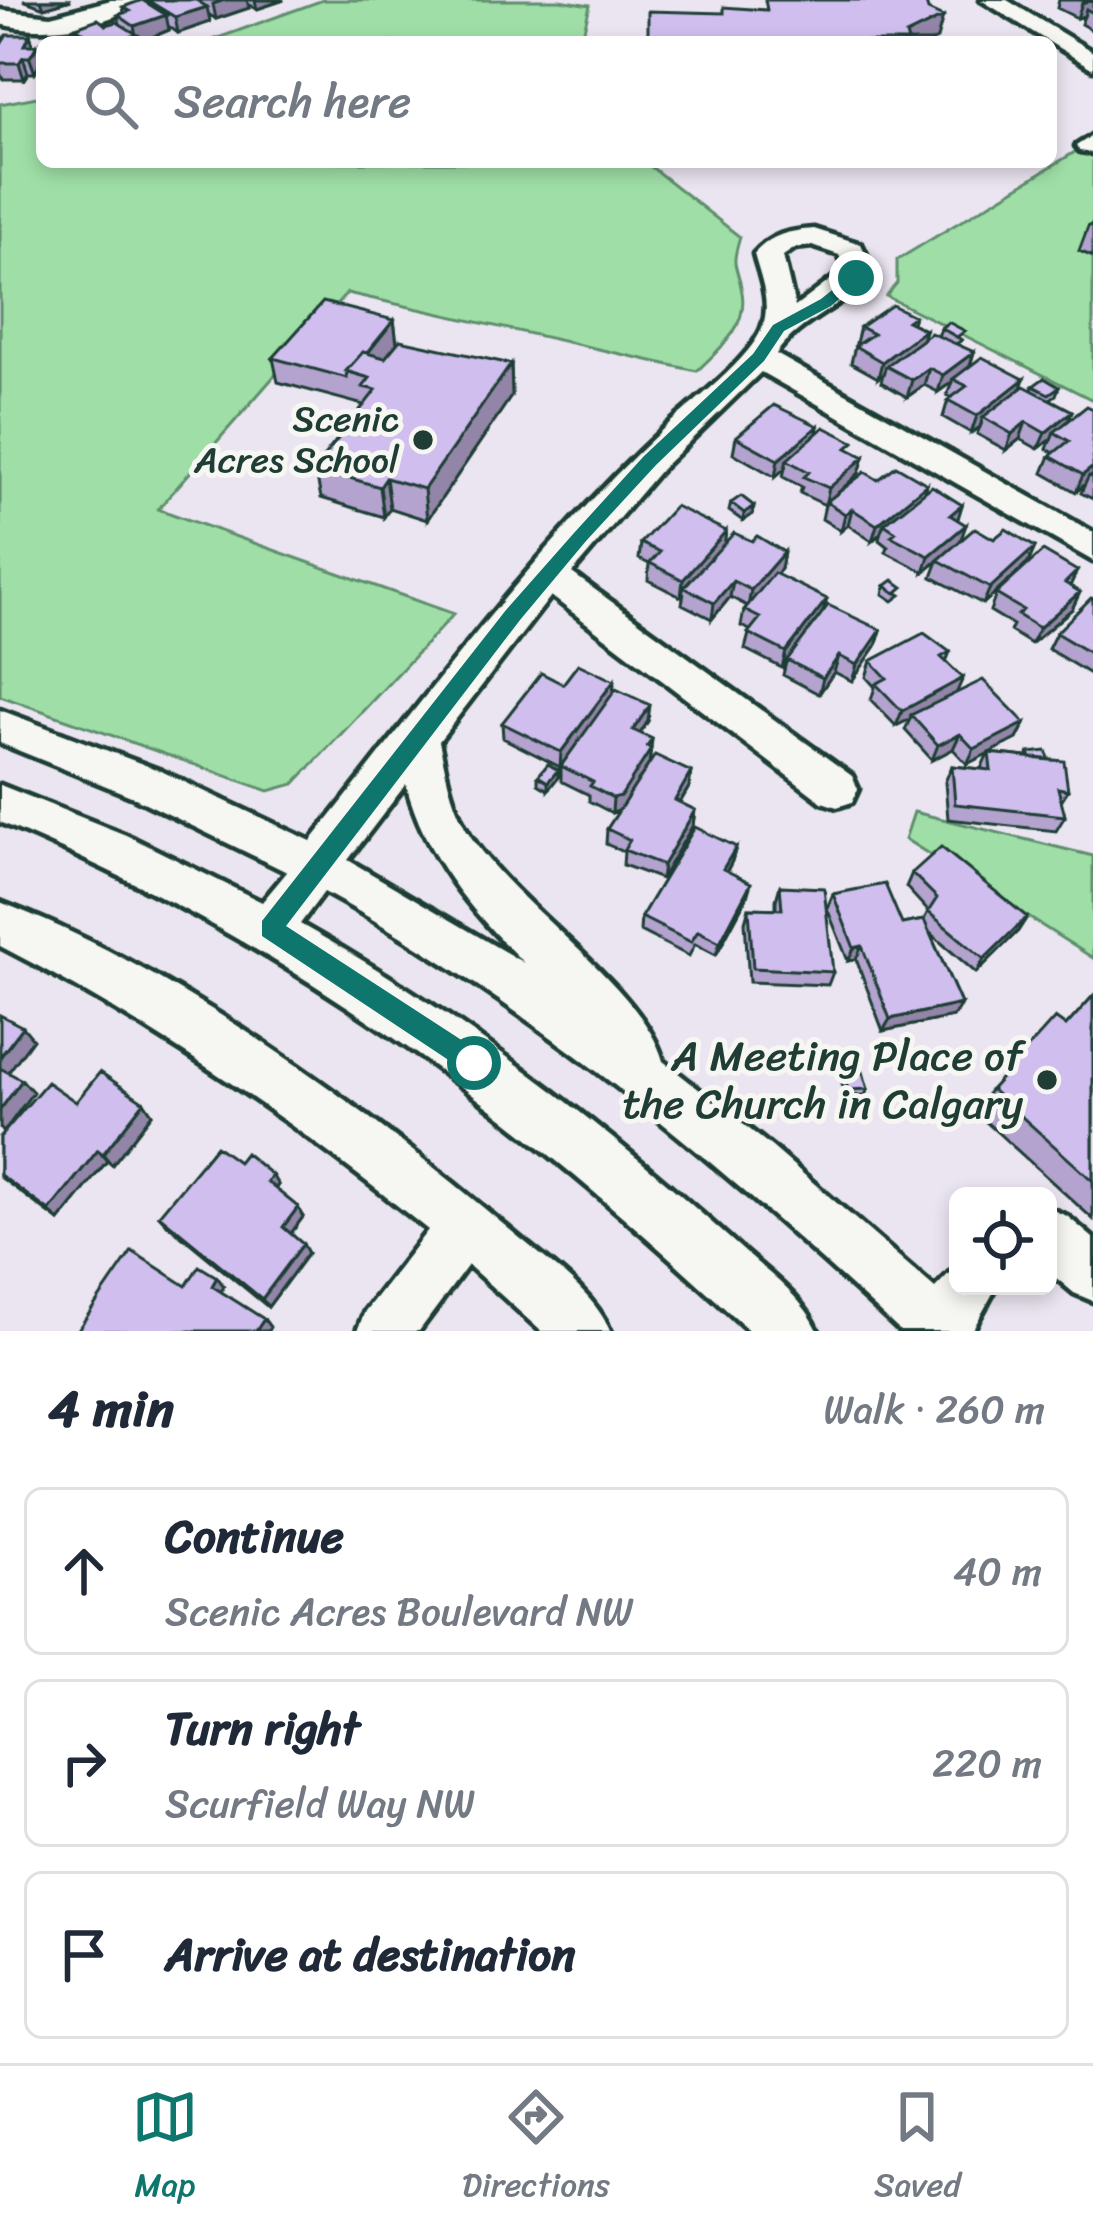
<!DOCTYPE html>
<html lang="en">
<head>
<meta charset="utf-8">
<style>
  body { margin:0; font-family:Sriracha,sans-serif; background:#f2f2f3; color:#1f2937 }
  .controls { position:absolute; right:36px; bottom:36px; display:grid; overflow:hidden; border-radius:18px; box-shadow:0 6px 18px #0003 }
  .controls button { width:108px; height:108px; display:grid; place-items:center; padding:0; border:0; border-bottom:3px solid #e0e1e3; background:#fff; color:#1f2937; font:60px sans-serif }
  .stop { position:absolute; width:36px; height:36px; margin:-27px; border:9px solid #0f766e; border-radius:50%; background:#fff }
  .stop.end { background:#0f766e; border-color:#fff; box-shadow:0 3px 12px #0008 }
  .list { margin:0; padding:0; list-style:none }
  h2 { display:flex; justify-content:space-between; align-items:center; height:156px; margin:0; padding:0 48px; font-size:51px }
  h2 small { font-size:39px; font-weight:400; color:#747a83 }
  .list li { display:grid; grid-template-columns:78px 1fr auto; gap:36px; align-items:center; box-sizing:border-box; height:168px; margin:0 24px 24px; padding:0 24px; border:3px solid #e0e1e3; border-radius:18px }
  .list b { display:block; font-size:45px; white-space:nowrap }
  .list p { margin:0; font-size:39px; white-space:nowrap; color:#747a83 }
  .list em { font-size:39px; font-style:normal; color:#747a83 }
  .icon { flex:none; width:66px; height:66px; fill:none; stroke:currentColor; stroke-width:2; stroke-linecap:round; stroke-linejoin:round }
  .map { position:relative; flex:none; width:1093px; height:1331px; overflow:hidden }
  .search { position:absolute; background:#fff; box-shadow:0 6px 18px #0003; left:36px; right:36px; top:36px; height:132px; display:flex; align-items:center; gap:30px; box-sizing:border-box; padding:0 42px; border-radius:18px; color:#747a83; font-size:45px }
  .sheet { height:732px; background:#fff }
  nav { display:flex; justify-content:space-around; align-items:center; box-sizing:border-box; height:168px; border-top:3px solid #e0e1e3; background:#fff; font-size:33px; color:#747a83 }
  nav a { display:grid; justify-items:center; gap:6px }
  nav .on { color:#0f766e }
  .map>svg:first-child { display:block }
  .green { fill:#9fdfa7; stroke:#5f8e6e; stroke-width:3 }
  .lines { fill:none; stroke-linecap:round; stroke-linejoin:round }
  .minor-casing { stroke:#1f3d34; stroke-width:9 }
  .minor { fill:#f6f6f2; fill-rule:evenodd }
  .wall { fill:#b3a3ce; stroke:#1f3d34; stroke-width:3 }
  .shaded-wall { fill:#9285a7; stroke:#1f3d34; stroke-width:3 }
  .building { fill:#d0beef; stroke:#1f3d34; stroke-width:3 }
  .route { fill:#0f766e }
  .poi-dot { fill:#1f3d34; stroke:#f6f6f2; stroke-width:4.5 }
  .labels { text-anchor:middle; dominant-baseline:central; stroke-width:10; stroke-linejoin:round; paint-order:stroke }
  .poi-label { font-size:36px; fill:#1f3d34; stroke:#f6f6f2; text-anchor:end }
  .near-poi-label { font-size:42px; fill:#1f3d34; stroke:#f6f6f2; text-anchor:end }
</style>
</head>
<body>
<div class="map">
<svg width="1093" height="1331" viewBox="0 0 1093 1331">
  <rect width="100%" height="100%" fill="#ebe5f1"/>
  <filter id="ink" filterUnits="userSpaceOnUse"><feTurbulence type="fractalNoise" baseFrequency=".00833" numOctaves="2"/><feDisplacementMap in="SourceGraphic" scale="24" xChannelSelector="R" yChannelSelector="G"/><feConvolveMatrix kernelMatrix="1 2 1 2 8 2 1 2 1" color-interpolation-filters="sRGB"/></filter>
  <g filter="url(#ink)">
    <path class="green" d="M323,0H560L590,5L581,42H207Z
      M42,96V162H645L740,237C730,270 737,262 742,292C748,328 720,348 697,371L347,293L158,509L454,614L294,784L269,791L0,696V104Z
      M1093,141V400L886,296L897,283V260Z
      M914,812L1093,856V958L905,839Z"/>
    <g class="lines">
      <defs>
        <path id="minor" d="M111,0H144C109,28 42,35 0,24V10L51,16Z
          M981,0H1007L1093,52V69Z
          M1093,135V153L1080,151L1076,146Z
          M814,229L861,244L874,271C847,307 800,318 776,354L1093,532V561L761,372L662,468L572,573L852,776L858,789L852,802L837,807L822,802L551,596L439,741C446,774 452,808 471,837C517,908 643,987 663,1061L772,1147L935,1288L958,1264V1286H997L972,1331H900C723,1167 537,1008 324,892L300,924C458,1012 604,1124 737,1245C765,1271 803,1296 818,1331H749C520,1115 292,943 0,822V785L126,835L262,902L287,872L131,796L0,743V710L161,771L311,841C423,701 531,552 662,430C688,406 753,358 763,325C771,301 760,277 754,254C771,234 789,231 814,229ZM812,246L839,255L845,269L795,307L783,256L795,248ZM406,784C424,856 472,912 524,963L348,860Z
          M0,902C178,969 370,1111 515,1234C547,1261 594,1292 610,1331H541L468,1265L419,1331H357L365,1311L428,1230C294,1121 154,1025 0,946Z
          M1048,1208L1067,1216L1093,1238V1301L1074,1293L1048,1271Z"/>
      </defs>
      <use href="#minor" class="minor-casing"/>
      <use href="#minor" class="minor"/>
    </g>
    <path class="wall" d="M23,0H71L44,8Z
      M146,0H284L257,9L248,4L249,8L216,19L208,14L210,22L178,33L168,26L169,30L140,42H42V45L41,42L78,34L76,27L120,24L118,15L124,13L123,7L147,3Z
      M1059,0H1093V31L1081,24L1084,16L1077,18L1057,8Z
      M0,31L4,39L30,35L33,45L35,73H28L24,79H3L0,73Z
      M1093,223V257L1079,251L1088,227Z
      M914,316L912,323L925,330L923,339L938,337L941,328L962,340L956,344L974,352L970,366L1021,388L1032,390L1033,386L1059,387L1056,395L1050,399L1072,411L1067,422L1093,409V499L1081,493L1085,484L1076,492L1043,473L1050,456L1054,453L1047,449L1051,439L1038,449L1020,439L1006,450L977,434L980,427L971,433L943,417L948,400L952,398L947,395L952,382L938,392L924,385L907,397L881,382L883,374L878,378L851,363L855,346L858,344L856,343L860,327Z
      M394,320L397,344L511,364L512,395L427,520L390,508L384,517L321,498L315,468L364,405L278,382L273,358Z
      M818,426L817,434L864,457L859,473L838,493L878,480L927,484L925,492L962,505L957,520L961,540L994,539L1035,547L1028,563L983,604L932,577L938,561L924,572L886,552L888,547L879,540L880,534L872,541L848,525L841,531L822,519L825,505L800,493L802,487L783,477L785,468L775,477L733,453L736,437Z
      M731,503L754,506L753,514L743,521L729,511Z
      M752,541L784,552L781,569L776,574L824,610L881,630L876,646L852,681L834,672L819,694L783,675L786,662L782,668L745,649L750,630L741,626L744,610L747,606L730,597L712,619L682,604L684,593L681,597L648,580L649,564L639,559L641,543H724Z
      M1077,571L1070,586L1080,592L1072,609L1031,644L1010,631L1013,625L990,611L996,594Z
      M885,586L901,595L893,601L883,594Z
      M1093,599V676L1048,649L1056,633Z
      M950,652L946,662L957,693L1025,723L1017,739L989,753L1027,757L1029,753L1068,790L1061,801L1065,816L1056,831L948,819L945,782L952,766L981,769L988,753L967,764L953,749L932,760L905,730L910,719L896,726L871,700L875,687L866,677L871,661Z
      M614,681L613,694L648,721L640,733L652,739L649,763L691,772L689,787L680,803L695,810L693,825L661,879L623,865L624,852L606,844L607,829L619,811L612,813L589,801V795L561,781V766L563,764L560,767L503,738L502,723L563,684Z
      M558,770V777L548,790L538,784V776Z
      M736,847L732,861L727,871L747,897L716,955L695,944L689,956L640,931L641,917Z
      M912,873L1027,917L1018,931L976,973L930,933L961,1004L953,1017L883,1031L856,959L848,961L827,908L833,894L902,924L924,920L928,911L906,887Z
      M780,886L833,972L828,985L749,982L745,922L749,908L776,909V900Z
      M1093,996V1219L974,1111L991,1089L1066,1026Z
      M844,1074L868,1089L865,1095L845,1096L841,1080Z
      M76,1102H144L152,1114L112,1165L107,1161L59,1221L0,1177V1137Z
      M238,1162L278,1185L275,1189L303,1217L291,1233L308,1253L268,1307L168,1225L159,1215Z"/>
    <path class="shaded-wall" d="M41,0H71L44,8Z
      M225,0H247L249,8L216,19L213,4Z
      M255,0H284L257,9Z
      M1093,0V13L1086,9L1084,16L1077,18L1082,3Z
      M207,7L210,22L178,33L175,17Z
      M166,15L169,30L140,42H101L136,35L134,26Z
      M943,17L937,39L931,42H904L906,35Z
      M30,35L35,50L37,45L42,60L35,73L25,45Z
      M23,57L28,73L24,79L19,63Z
      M394,320L397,344L370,378L352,373Z
      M925,330L920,347L886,366L883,374L878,378L882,362Z
      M974,352L969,369L953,379L952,382L938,392L943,375Z
      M511,364L512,395L427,520L424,489Z
      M929,368L924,385L907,397L912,380Z
      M1024,379L1018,396L983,417L980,427L971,433L977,416Z
      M1072,411L1065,428L1054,432L1051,439L1038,449L1045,433Z
      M1026,422L1020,439L1006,450L1012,434Z
      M818,426L815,442L787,460L785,468L775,477L778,460Z
      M864,457L859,473L825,505L829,488Z
      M1093,467V477L1089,476L1085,484L1076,492L1083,475Z
      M386,478L390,508L384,517L380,487Z
      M927,484L922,501L884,524L880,534L872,541L877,525Z
      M962,505L957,522L950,515Z
      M754,506L753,514L743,521L744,513Z
      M852,509L848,525L841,531L845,514Z
      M966,525L960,542L924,572L929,556Z
      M726,531L724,548L684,587L681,597L683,580Z
      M1035,547L1028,563L983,604L990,588Z
      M784,552L781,569L748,607L751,590Z
      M733,581L730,597L712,619L714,603Z
      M1080,592L1072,609L1031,644L1039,628Z
      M827,599L822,615L782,668L786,652Z
      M881,630L876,646L852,681L857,665Z
      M839,656L834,672L819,694L823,678Z
      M963,678L956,694L911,715L910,719L896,726L902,711Z
      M614,681L613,697L560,767L561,752Z
      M650,705L648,721L632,746L633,730Z
      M1025,723L1017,739L967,764L974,749Z
      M960,734L953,749L932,760L938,745Z
      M652,739L649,764L619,811L612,813L613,798Z
      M558,770V777L548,790V782Z
      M691,772L689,787L672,815L675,800Z
      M695,810L693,825L661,879L663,865Z
      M736,847L732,861L720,883L723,869Z
      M751,883L747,897L716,955L720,942Z
      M1027,917L1018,931L976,973L984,959Z
      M862,946L856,959L848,961L854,948Z
      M961,1004L953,1017L883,1031L890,1019Z
      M23,1027L33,1039L5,1077L0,1072V1057Z
      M22,1080L33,1092L4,1132L0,1128V1110Z
      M144,1102L152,1114L112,1165L103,1154Z
      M98,1150L107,1161L59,1221L49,1211Z
      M272,1175L278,1185L273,1192L267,1182Z
      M298,1207L303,1217L289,1236L283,1227Z
      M303,1244L308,1253L268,1307L262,1299Z
      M217,1277L224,1286L220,1294L212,1286Z
      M264,1319L270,1327L268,1331H256Z"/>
    <path class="building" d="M142,0L166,15L134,26L118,15L130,11L123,7Z
      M147,0H196L207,7L175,17Z
      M765,0H925L928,10L943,17L906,35L908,42H648V11L724,13V7L767,10Z
      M98,19L106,25L117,22L138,35L98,42L76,27Z
      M74,29L86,42H42V44L41,42Z
      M7,35H30L25,45H37L30,57H23L19,63H0V46Z
      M323,302L394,320L367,353L363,352L346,371L347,378L273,358Z
      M892,305L914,316L907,321L925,330L882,362L855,346L873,334L860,327Z
      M948,322L965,331L957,337L941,328Z
      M931,333L974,352L943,375L929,368L912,380L886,366Z
      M400,340L511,364L424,489L386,478L380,487L315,468L376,390L363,387L370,378L346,371L363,352L385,358Z
      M982,357L1024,379L977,416L948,400L967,386L953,379Z
      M1044,378L1059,387L1049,394L1033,386Z
      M1024,386L1072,411L1045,433L1026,422L1012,434L983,417Z
      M774,405L818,426L778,460L736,437Z
      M1087,406L1093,409V467L1083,475L1050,456L1069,441L1054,432Z
      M824,427L854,442L847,448L864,457L829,488L804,477L809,472L787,460Z
      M896,466L927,484L877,525L852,509L845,514L826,502L865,472L878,480Z
      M932,486L962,505L950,515L966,525L929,556L891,536L896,532L884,524Z
      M741,496L754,506L744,513L731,503Z
      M675,506L726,531L683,580L650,563L660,552L641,543Z
      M975,528L994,539L1006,529L1035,547L990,588L938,560Z
      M734,533L752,541L757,536L784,552L751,590L733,581L714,603L684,587Z
      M1043,551L1077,571L1065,583L1080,592L1039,628L1018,615L1023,610L996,594Z
      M774,573L827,599L786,652L748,633L760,618L744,610Z
      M893,580L903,587L896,593L885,586Z
      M1091,598L1093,599V655L1056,633Z
      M828,605L881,630L857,665L839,656L823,678L787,660Z
      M924,633L950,652L941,657L963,678L902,711L876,684L887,678L871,661Z
      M578,664L614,681L561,752L502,723L541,673L563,684Z
      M983,680L1025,723L974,749L960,734L938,745L911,715Z
      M616,689L650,705L633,730L652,739L647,747L651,749L621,796L613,798L590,786L593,782L561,766Z
      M1046,751L1050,760L1031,758L1029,753Z
      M989,753L1064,761L1068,790L1058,788L1065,816L955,804L952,766L991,770Z
      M655,755L691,772L675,800L695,810L663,865L624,850L630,840L607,829Z
      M548,764L558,770L548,782L538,776Z
      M695,827L736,847L723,869L751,883L720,942L698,931L691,942L641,917Z
      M941,847L1027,917L984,959L928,912L937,898L912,873Z
      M885,884L902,924L924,920L961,1004L890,1019L862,946L854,948L833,894Z
      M780,886L824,888L833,972L753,968L749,908L782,909Z
      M1093,996V1181L991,1089L1055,1018L1066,1026Z
      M0,1015L23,1027L0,1057Z
      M0,1068L22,1080L0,1110Z
      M100,1072L144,1102L103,1154L98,1150L49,1211L0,1175V1137L47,1082L76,1102Z
      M863,1072L868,1089L848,1090L844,1074Z
      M216,1146L238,1162L245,1153L272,1175L267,1182L298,1207L283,1227L303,1244L262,1299L159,1215Z
      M132,1251L186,1286L199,1266L217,1277L212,1286L264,1319L256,1331H77Z"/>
  </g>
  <path class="route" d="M851,275L863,278L831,306L784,331L764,361L656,465L586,541L520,620L286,926L483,1054L486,1063L483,1071H465L262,936V921L506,610L574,533L644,456L753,354L773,325L821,299Z"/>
  <g class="poi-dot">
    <circle cx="423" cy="440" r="12"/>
    <circle cx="1047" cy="1080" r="12"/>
  </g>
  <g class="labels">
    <g class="poi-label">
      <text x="399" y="419">Scenic<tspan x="399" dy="41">Acres School</tspan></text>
    </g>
    <g class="near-poi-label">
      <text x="1023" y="1056">A Meeting Place of<tspan x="1023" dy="48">the Church in Calgary</tspan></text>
    </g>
  </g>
</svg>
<div class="controls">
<button><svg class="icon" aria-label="locate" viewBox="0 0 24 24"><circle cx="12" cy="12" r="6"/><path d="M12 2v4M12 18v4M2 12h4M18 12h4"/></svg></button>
</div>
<div class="stop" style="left:474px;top:1063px"></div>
<div class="stop end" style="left:856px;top:278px"></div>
<div class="search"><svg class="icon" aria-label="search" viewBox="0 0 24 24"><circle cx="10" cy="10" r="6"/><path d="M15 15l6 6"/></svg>Search here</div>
</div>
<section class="sheet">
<h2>4 min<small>Walk · 260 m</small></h2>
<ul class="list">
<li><svg class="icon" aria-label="ahead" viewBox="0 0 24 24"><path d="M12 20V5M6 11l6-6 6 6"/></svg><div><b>Continue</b><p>Scenic Acres Boulevard NW</p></div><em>40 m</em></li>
<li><svg class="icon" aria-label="right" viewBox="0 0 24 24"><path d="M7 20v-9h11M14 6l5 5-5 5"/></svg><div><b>Turn right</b><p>Scurfield Way NW</p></div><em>220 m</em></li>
<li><svg class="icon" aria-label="arrive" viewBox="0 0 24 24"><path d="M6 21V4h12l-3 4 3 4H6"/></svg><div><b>Arrive at destination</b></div></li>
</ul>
</section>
<nav>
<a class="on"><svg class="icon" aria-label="map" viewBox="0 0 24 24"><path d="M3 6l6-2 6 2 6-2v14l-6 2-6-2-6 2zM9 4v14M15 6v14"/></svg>Map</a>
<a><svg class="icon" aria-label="directions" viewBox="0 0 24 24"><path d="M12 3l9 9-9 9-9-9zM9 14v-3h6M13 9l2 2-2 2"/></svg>Directions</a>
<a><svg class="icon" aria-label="saved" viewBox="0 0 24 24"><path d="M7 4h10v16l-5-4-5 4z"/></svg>Saved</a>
</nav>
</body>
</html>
